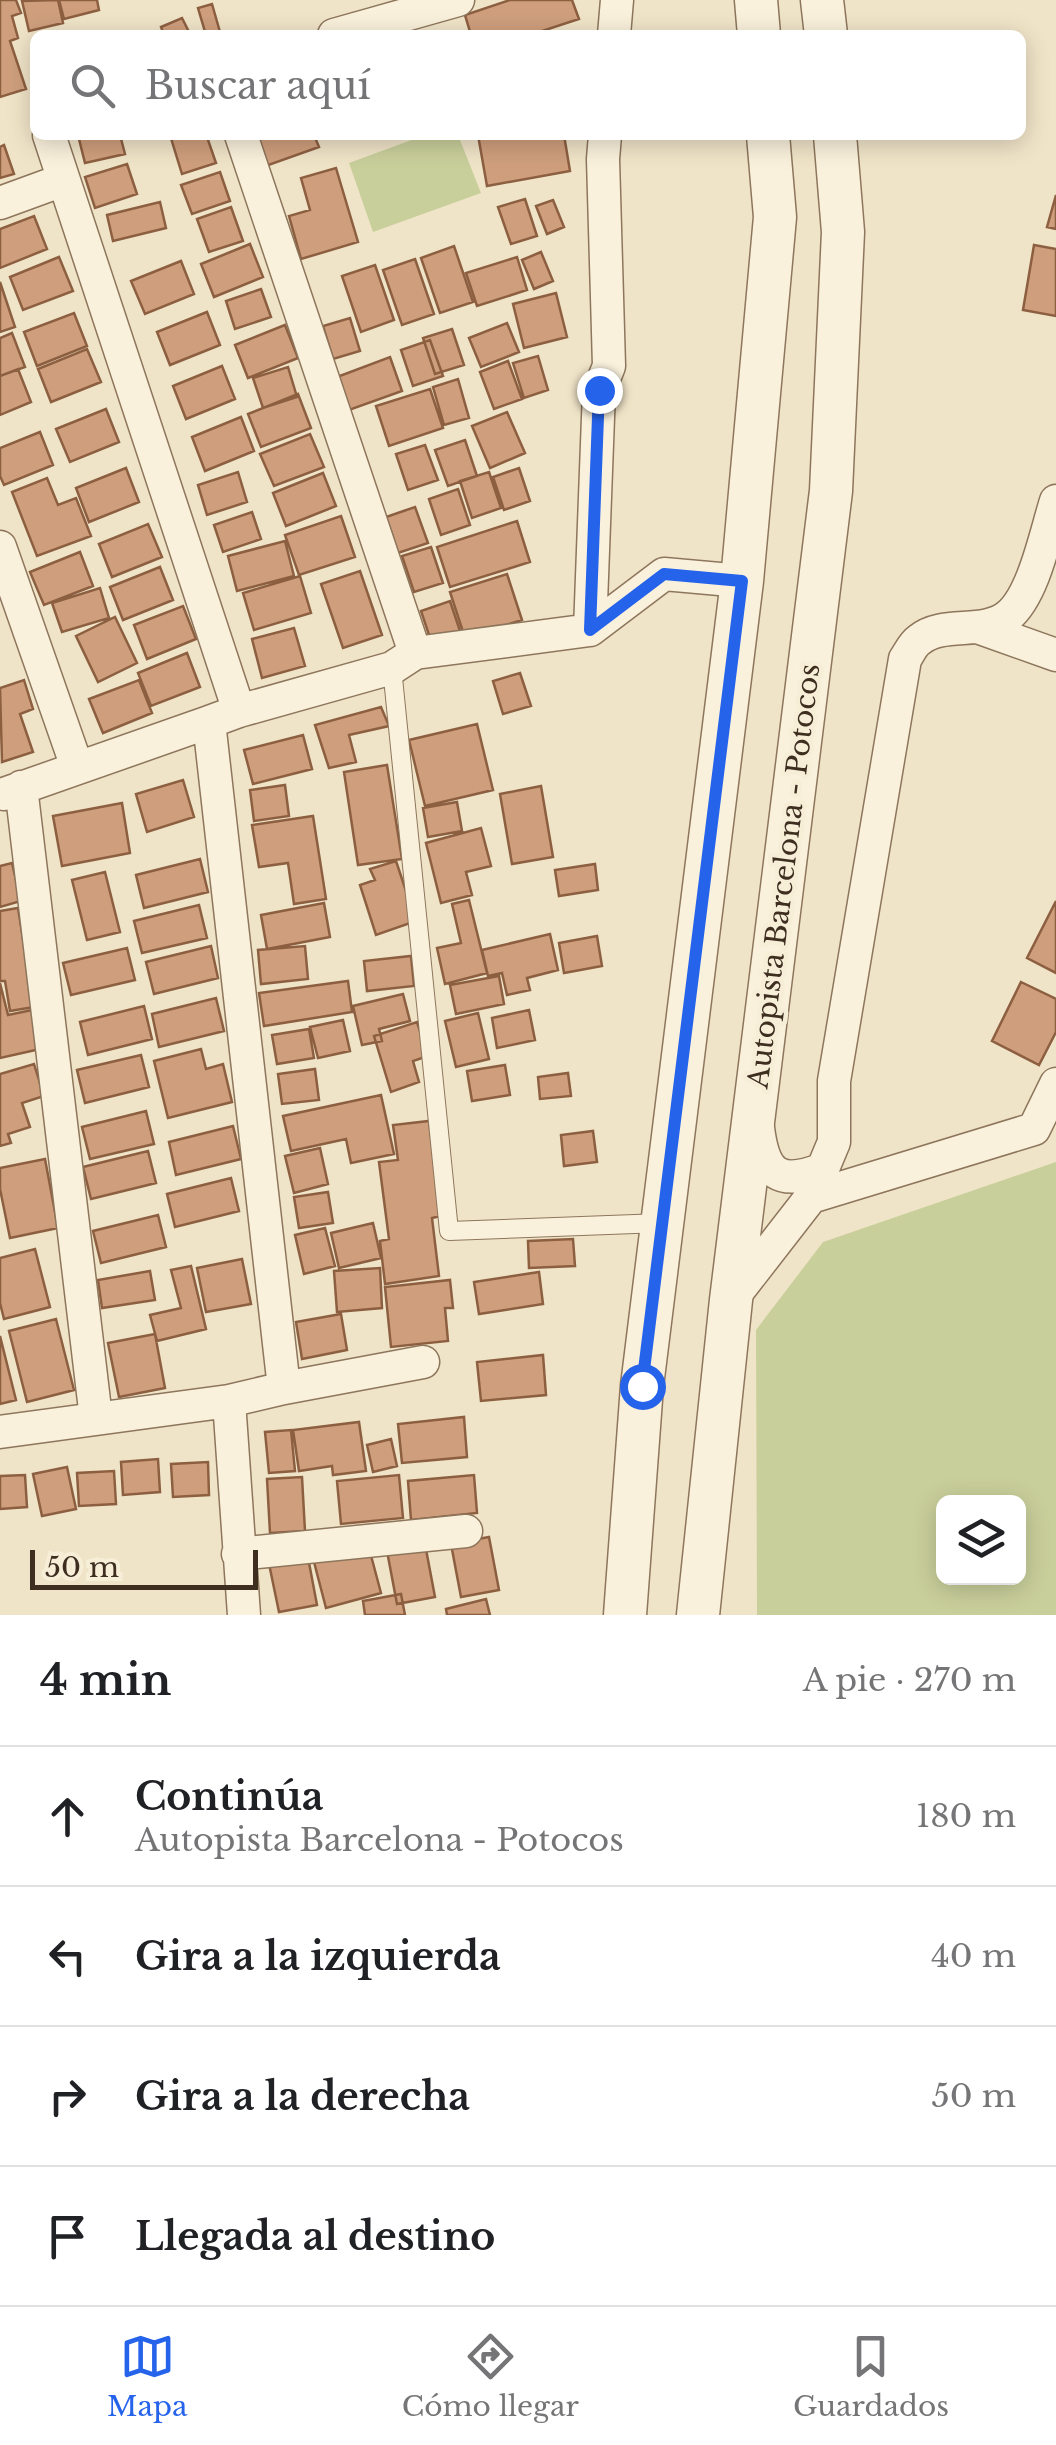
<!DOCTYPE html>
<html lang="es">
<head>
<meta charset="utf-8">
<style>
  body { margin:0; font-family:"Libre Baskerville",serif; background:#f6f6f6; color:#202124 }
  .controls { position:absolute; right:30px; bottom:30px; display:grid; overflow:hidden; border-radius:15px; box-shadow:0 5px 25px #0003 }
  .controls button { width:90px; height:90px; display:grid; place-items:center; padding:0; border:0; border-bottom:2px solid #e0e0e0; background:#fff; color:#202124; font:50px sans-serif }
  .scale { position:absolute; left:30px; bottom:25px; width:228px; box-sizing:border-box; padding-left:10px; border:5px solid #3d2e20; border-top:0; font-size:28px; line-height:35px; white-space:nowrap; color:#3d2e20; -webkit-text-stroke:8px #f7eed8; paint-order:stroke }
  .stop { position:absolute; width:30px; height:30px; margin:-22px; border:8px solid #2563eb; border-radius:50%; background:#fff }
  .stop.end { background:#2563eb; border-color:#fff; box-shadow:0 2px 10px #0008 }
  .list { margin:0; padding:0; list-style:none }
  h2 { display:flex; justify-content:space-between; align-items:center; height:130px; margin:0; padding:0 40px; font-size:42px }
  h2 small { font-size:32px; font-weight:400; color:#757577 }
  .list li { display:grid; grid-template-columns:65px 1fr auto; gap:30px; align-items:center; box-sizing:border-box; height:140px; padding:0 40px; border-top:2px solid #e0e0e0 }
  .list b { display:block; font-size:38px; white-space:nowrap }
  .list p { margin:0; font-size:32px; white-space:nowrap; color:#757577 }
  .list em { font-size:32px; font-style:normal; color:#757577 }
  .icon { flex:none; width:55px; height:55px; fill:none; stroke:currentColor; stroke-width:2; stroke-linecap:round; stroke-linejoin:round }
  .map { position:relative; flex:none; width:1056px; height:1615px; overflow:hidden }
  .search { position:absolute; background:#fff; box-shadow:0 5px 25px #0003; left:30px; right:30px; top:30px; height:110px; display:flex; align-items:center; gap:25px; box-sizing:border-box; padding:0 35px; border-radius:15px; color:#757577; font-size:38px }
  .sheet { height:690px; background:#fff }
  nav { display:flex; justify-content:space-around; align-items:center; box-sizing:border-box; height:140px; border-top:2px solid #e0e0e0; background:#fff; font-size:28px; color:#757577 }
  nav a { display:grid; justify-items:center; gap:5px }
  nav .on { color:#2563eb }
  .map>svg:first-child { display:block }
  .grass { fill:#c9cf9b; fill-rule:evenodd }
  .building { fill:#cf9f7d; stroke:#8d5f41; stroke-width:2.5 }
  .lines { fill:none; stroke-linecap:round; stroke-linejoin:round }
  .service-casing { stroke:#8d765c; stroke-width:20 }
  .minor-casing { stroke:#8d765c; stroke-width:35 }
  .tertiary-casing { stroke:#8d765c; stroke-width:45 }
  .service { stroke:#faf1dc; stroke-width:18 }
  .minor { stroke:#faf1dc; stroke-width:32 }
  .tertiary { stroke:#faf1dc; stroke-width:42 }
  .route { stroke:#2563eb; stroke-width:12 }
  .labels { text-anchor:middle; dominant-baseline:central; stroke-width:9; stroke-linejoin:round; paint-order:stroke }
  .street-label { font-size:28px; fill:#3d2e20; stroke:#f7eed8 }
</style>
</head>
<body>
<div class="map">
<svg width="1056" height="1615" viewBox="0 0 1056 1615">
  <rect width="100%" height="100%" fill="#f0e4c8"/>
  <path class="grass" d="M425,135H458L481,193L373,232L349,163Z
    M1056,1162V1615H757L756,1330L823,1242ZM944,1502H1018V1578H944Z"/>
  <path class="building" d="M0,0H16L21,13L12,16L18,38L10,41L26,89L0,97Z
    M58,0L63,23L29,31L22,1Z
    M59,0H97L99,10L64,19Z
    M510,0H572L579,19L530,35H471L465,15Z
    M212,4L220,32L206,35L198,8Z
    M182,18L189,32L164,35L161,27Z
    M78,135H120L125,154L85,163Z
    M170,135H213L207,137L216,163L182,174Z
    M252,135H314L319,147L263,167Z
    M478,135H564L570,171L487,186Z
    M4,145L14,174L0,178V147Z
    M127,164L137,194L95,208L85,177Z
    M336,168L358,242L301,259L289,216L310,210L301,178Z
    M220,172L230,201L192,214L181,185Z
    M1056,195V229L1047,227Z
    M525,199L537,236L511,244L498,207Z
    M553,200L564,227L547,234L536,206Z
    M160,202L166,228L113,241L107,215Z
    M231,207L243,241L209,252L197,219Z
    M34,216L47,249L0,268V229Z
    M250,244L263,277L214,297L201,264Z
    M1034,245L1056,249V316L1023,310Z
    M454,246L473,302L440,313L421,258Z
    M541,252L553,281L534,289L522,260Z
    M59,257L73,291L23,310L10,277Z
    M517,257L527,290L477,306L466,273Z
    M415,259L434,314L402,325L383,270Z
    M181,261L194,294L145,314L131,281Z
    M375,265L394,320L361,332L342,276Z
    M0,282L15,327L0,332Z
    M261,289L271,317L235,329L226,301Z
    M556,293L567,337L524,348L513,304Z
    M207,312L220,345L170,365L157,332Z
    M74,313L87,346L37,366L24,332Z
    M350,318L360,351L333,359L323,326Z
    M507,323L519,352L481,367L469,338Z
    M285,325L298,358L248,378L235,345Z
    M452,329L464,365L435,374L423,338Z
    M12,333L25,367L0,376V338Z
    M430,340L443,376L413,386L401,350Z
    M87,349L101,382L51,402L38,369Z
    M538,356L548,390L524,398L513,363Z
    M390,357L402,391L349,410L337,377Z
    M508,361L522,399L494,409L480,372Z
    M222,366L235,399L186,419L173,386Z
    M288,367L297,397L263,408L253,378Z
    M18,369L31,402L0,415V376Z
    M458,379L469,418L444,425L433,387Z
    M430,389L443,428L389,446L376,406Z
    M298,394L311,428L261,447L248,414Z
    M106,409L119,442L70,462L56,429Z
    M507,412L525,453L490,468L472,426Z
    M241,417L254,451L205,471L192,437Z
    M40,432L53,465L4,485L0,476V448Z
    M310,434L324,467L274,486L260,454Z
    M465,440L477,476L448,486L435,450Z
    M425,445L438,480L408,490L396,454Z
    M126,468L139,502L89,522L76,488Z
    M519,468L530,501L504,510L493,477Z
    M238,472L247,502L207,515L198,485Z
    M489,472L501,508L472,518L460,481Z
    M323,473L336,506L286,526L273,493Z
    M47,478L58,505L76,498L91,536L37,556L12,492Z
    M458,489L470,525L441,535L429,499Z
    M415,507L428,543L398,553L386,517Z
    M252,512L261,539L223,552L214,525Z
    M341,516L355,557L299,575L285,535Z
    M517,521L530,562L450,587L437,547Z
    M148,524L162,557L112,577L99,544Z
    M285,541L294,576L237,591L228,556Z
    M431,547L443,583L414,592L402,556Z
    M80,552L93,586L44,605L30,572Z
    M160,567L173,600L123,620L110,587Z
    M360,571L382,635L343,648L321,584Z
    M507,574L522,620L465,638L450,592Z
    M300,576L311,613L254,630L243,593Z
    M100,588L109,618L62,632L52,603Z
    M450,601L462,637L433,647L421,611Z
    M183,606L196,639L147,659L134,625Z
    M115,617L137,663L98,682L76,636Z
    M294,628L305,666L262,678L252,639Z
    M187,653L200,687L151,706L138,673Z
    M520,673L531,706L503,714L493,681Z
    M24,680L33,709L20,714L33,752L2,762L0,688Z
    M139,680L152,713L103,733L89,699Z
    M381,707L389,726L349,735L356,762L329,768L315,725Z
    M477,724L493,790L425,806L409,740Z
    M303,735L312,769L253,784L244,750Z
    M387,765L402,859L358,865L344,772Z
    M183,780L194,817L147,832L136,794Z
    M285,785L289,816L254,821L250,790Z
    M541,786L553,857L512,864L500,794Z
    M457,802L462,831L428,837L423,808Z
    M122,803L130,853L62,866L53,816Z
    M313,816L326,899L294,904L288,863L259,867L252,825Z
    M481,828L491,866L466,872L472,895L441,903L426,843Z
    M200,859L208,892L144,908L136,875Z
    M396,861L416,921L376,935L360,885L375,880L370,869Z
    M12,863L21,901L0,907V866Z
    M595,864L598,890L559,896L555,870Z
    M105,872L120,932L87,940L72,880Z
    M469,900L487,973L445,984L437,948L461,943L452,904Z
    M1056,901V973L1027,958Z
    M324,903L330,937L267,949L261,915Z
    M199,905L207,938L142,953L134,921Z
    M18,908L34,1007L10,1011L5,981H0V911Z
    M550,934L558,970L527,978L530,990L507,995L502,973L488,976L482,950Z
    M597,936L602,966L564,973L559,943Z
    M211,946L218,978L154,994L146,962Z
    M305,946L308,979L261,984L258,950Z
    M127,948L135,980L71,995L63,963Z
    M411,956L414,986L367,991L364,961Z
    M499,976L504,1004L456,1014L450,985Z
    M348,981L352,1012L264,1026L259,993Z
    M1021,982L1056,999V1032L1039,1065L992,1041Z
    M0,983L8,1015L32,1010L40,1049L0,1058Z
    M403,994L410,1021L379,1029L382,1041L362,1045L353,1006Z
    M216,998L224,1031L159,1047L152,1014Z
    M144,1006L152,1039L88,1055L80,1022Z
    M529,1010L535,1040L497,1048L492,1018Z
    M478,1013L489,1059L456,1067L445,1021Z
    M343,1020L350,1051L318,1058L310,1027Z
    M417,1022L428,1056L413,1061L419,1082L391,1092L374,1036Z
    M309,1029L314,1058L277,1064L272,1035Z
    M201,1049L206,1069L223,1064L232,1102L168,1118L154,1061Z
    M141,1055L149,1087L85,1103L77,1070Z
    M34,1064L44,1096L22,1103L30,1127L8,1134L11,1143L0,1146V1074Z
    M505,1065L510,1095L472,1101L467,1071Z
    M315,1069L319,1100L282,1104L278,1074Z
    M568,1073L571,1096L540,1099L538,1077Z
    M381,1095L394,1154L351,1163L346,1139L291,1151L283,1116Z
    M146,1111L154,1144L90,1159L82,1127Z
    M429,1121L441,1216L432,1218L439,1276L385,1284L380,1241L389,1239L379,1162L398,1160L393,1125Z
    M233,1126L241,1159L176,1175L169,1142Z
    M593,1131L597,1162L564,1166L561,1135Z
    M320,1148L328,1184L294,1193L285,1156Z
    M148,1151L156,1183L91,1199L83,1167Z
    M45,1159L58,1228L10,1238L0,1189V1168Z
    M231,1178L239,1211L175,1227L167,1194Z
    M328,1192L333,1223L299,1228L294,1197Z
    M158,1215L166,1247L101,1263L93,1231Z
    M373,1223L381,1258L339,1268L331,1233Z
    M325,1228L335,1266L304,1274L295,1235Z
    M573,1239L575,1266L529,1268L528,1241Z
    M35,1249L50,1307L4,1319L0,1303V1258Z
    M242,1259L251,1304L206,1312L197,1268Z
    M191,1266L206,1329L157,1341L150,1315L181,1308L171,1270Z
    M380,1268L382,1308L337,1312L334,1271Z
    M150,1271L155,1300L102,1308L98,1280Z
    M539,1272L543,1304L479,1314L474,1282Z
    M450,1280L453,1308H445L448,1341L391,1347L385,1287Z
    M341,1314L347,1350L302,1359L296,1322Z
    M56,1319L74,1390L27,1402L9,1331Z
    M155,1334L165,1388L119,1397L108,1343Z
    M0,1336L16,1400L0,1404Z
    M543,1355L546,1395L481,1401L477,1362Z
    M464,1417L467,1457L402,1463L398,1424Z
    M359,1422L366,1471L333,1475L332,1466L299,1471L293,1430Z
    M291,1430L295,1471L269,1473L265,1432Z
    M391,1439L397,1466L373,1472L367,1445Z
    M158,1459L160,1492L123,1495L121,1462Z
    M208,1462L209,1495L173,1497L171,1464Z
    M67,1467L76,1509L42,1516L33,1474Z
    M114,1471L116,1504L79,1506L77,1473Z
    M25,1475L27,1507L0,1509V1476Z
    M399,1475L403,1518L341,1524L337,1481Z
    M474,1475L477,1513L411,1520L408,1481Z
    M302,1477L305,1531L270,1533L267,1479Z
    M489,1537L499,1590L461,1597L451,1544Z
    M425,1544L435,1597L397,1604L387,1551Z
    M369,1548L381,1593L326,1608L314,1562Z
    M307,1552L317,1605L279,1612L268,1559Z
    M401,1594L405,1615H365L363,1601Z
    M486,1599L490,1615H447L446,1609Z"/>
  <g class="lines">
    <defs>
      <path id="service" d="M392,668L449,1231L662,1223"/>
      <path id="minor" d="M334,35L458,0
        M614,35L617,0
        M49,135L239,711L209,722L284,1388L229,1401L244,1615
        M0,203L63,180
        M0,547L77,767
        M980,628L1056,655
        M590,630L599,391L609,366L603,159L605,135
        M415,653L590,630L664,574L742,581
        M239,711L392,668L415,653L241,135
        M21,787L96,1418
        M4,794L209,722
        M758,1128C764,1175 779,1186 823,1169
        M811,1197L834,1142V1081L905,659C909,653 913,644 919,640C943,620 983,636 1008,616C1034,595 1046,532 1056,501
        M731,1300L811,1197L1034,1129L1056,1084
        M284,1388L423,1362
        M0,1432L229,1401
        M238,1554L466,1531"/>
      <path id="tertiary" d="M756,0L759,35
        M822,0L826,35
        M625,1615L642,1386L742,581L775,217L768,135
        M698,1615L731,1300L831,491L843,232L835,135"/>
    </defs>
    <use href="#service" class="service-casing"/>
    <use href="#minor" class="minor-casing"/>
    <use href="#tertiary" class="tertiary-casing"/>
    <use href="#service" class="service"/>
    <use href="#minor" class="minor"/>
    <use href="#tertiary" class="tertiary"/>
  </g>
  <g class="lines">
    <path class="route" d="M599,390L590,630L664,574L742,581L642,1386"/>
  </g>
  <g class="labels">
    <g class="street-label">
      <text transform="translate(784 876) rotate(-83)">Autopista Barcelona - Potocos</text>
    </g>
  </g>
</svg>
<div class="controls">
<button><svg class="icon" aria-label="layers" viewBox="0 0 24 24"><path d="M12 4l9 5-9 5-9-5zM3 14l9 5 9-5"/></svg></button>
</div>
<div class="scale">50 m</div>
<div class="stop" style="left:642px;top:1386px"></div>
<div class="stop end" style="left:599px;top:390px"></div>
<div class="search"><svg class="icon" aria-label="search" viewBox="0 0 24 24"><circle cx="10" cy="10" r="6"/><path d="M15 15l6 6"/></svg>Buscar aquí</div>
</div>
<section class="sheet">
<h2>4 min<small>A pie · 270 m</small></h2>
<ul class="list">
<li><svg class="icon" aria-label="ahead" viewBox="0 0 24 24"><path d="M12 20V5M6 11l6-6 6 6"/></svg><div><b>Continúa</b><p>Autopista Barcelona - Potocos</p></div><em>180 m</em></li>
<li><svg class="icon" aria-label="left" viewBox="0 0 24 24"><path d="M17 20v-9H6M10 6l-5 5 5 5"/></svg><div><b>Gira a la izquierda</b></div><em>40 m</em></li>
<li><svg class="icon" aria-label="right" viewBox="0 0 24 24"><path d="M7 20v-9h11M14 6l5 5-5 5"/></svg><div><b>Gira a la derecha</b></div><em>50 m</em></li>
<li><svg class="icon" aria-label="arrive" viewBox="0 0 24 24"><path d="M6 21V4h12l-3 4 3 4H6"/></svg><div><b>Llegada al destino</b></div></li>
</ul>
</section>
<nav>
<a class="on"><svg class="icon" aria-label="map" viewBox="0 0 24 24"><path d="M3 6l6-2 6 2 6-2v14l-6 2-6-2-6 2zM9 4v14M15 6v14"/></svg>Mapa</a>
<a><svg class="icon" aria-label="directions" viewBox="0 0 24 24"><path d="M12 3l9 9-9 9-9-9zM9 14v-3h6M13 9l2 2-2 2"/></svg>Cómo llegar</a>
<a><svg class="icon" aria-label="saved" viewBox="0 0 24 24"><path d="M7 4h10v16l-5-4-5 4z"/></svg>Guardados</a>
</nav>
</body>
</html>
